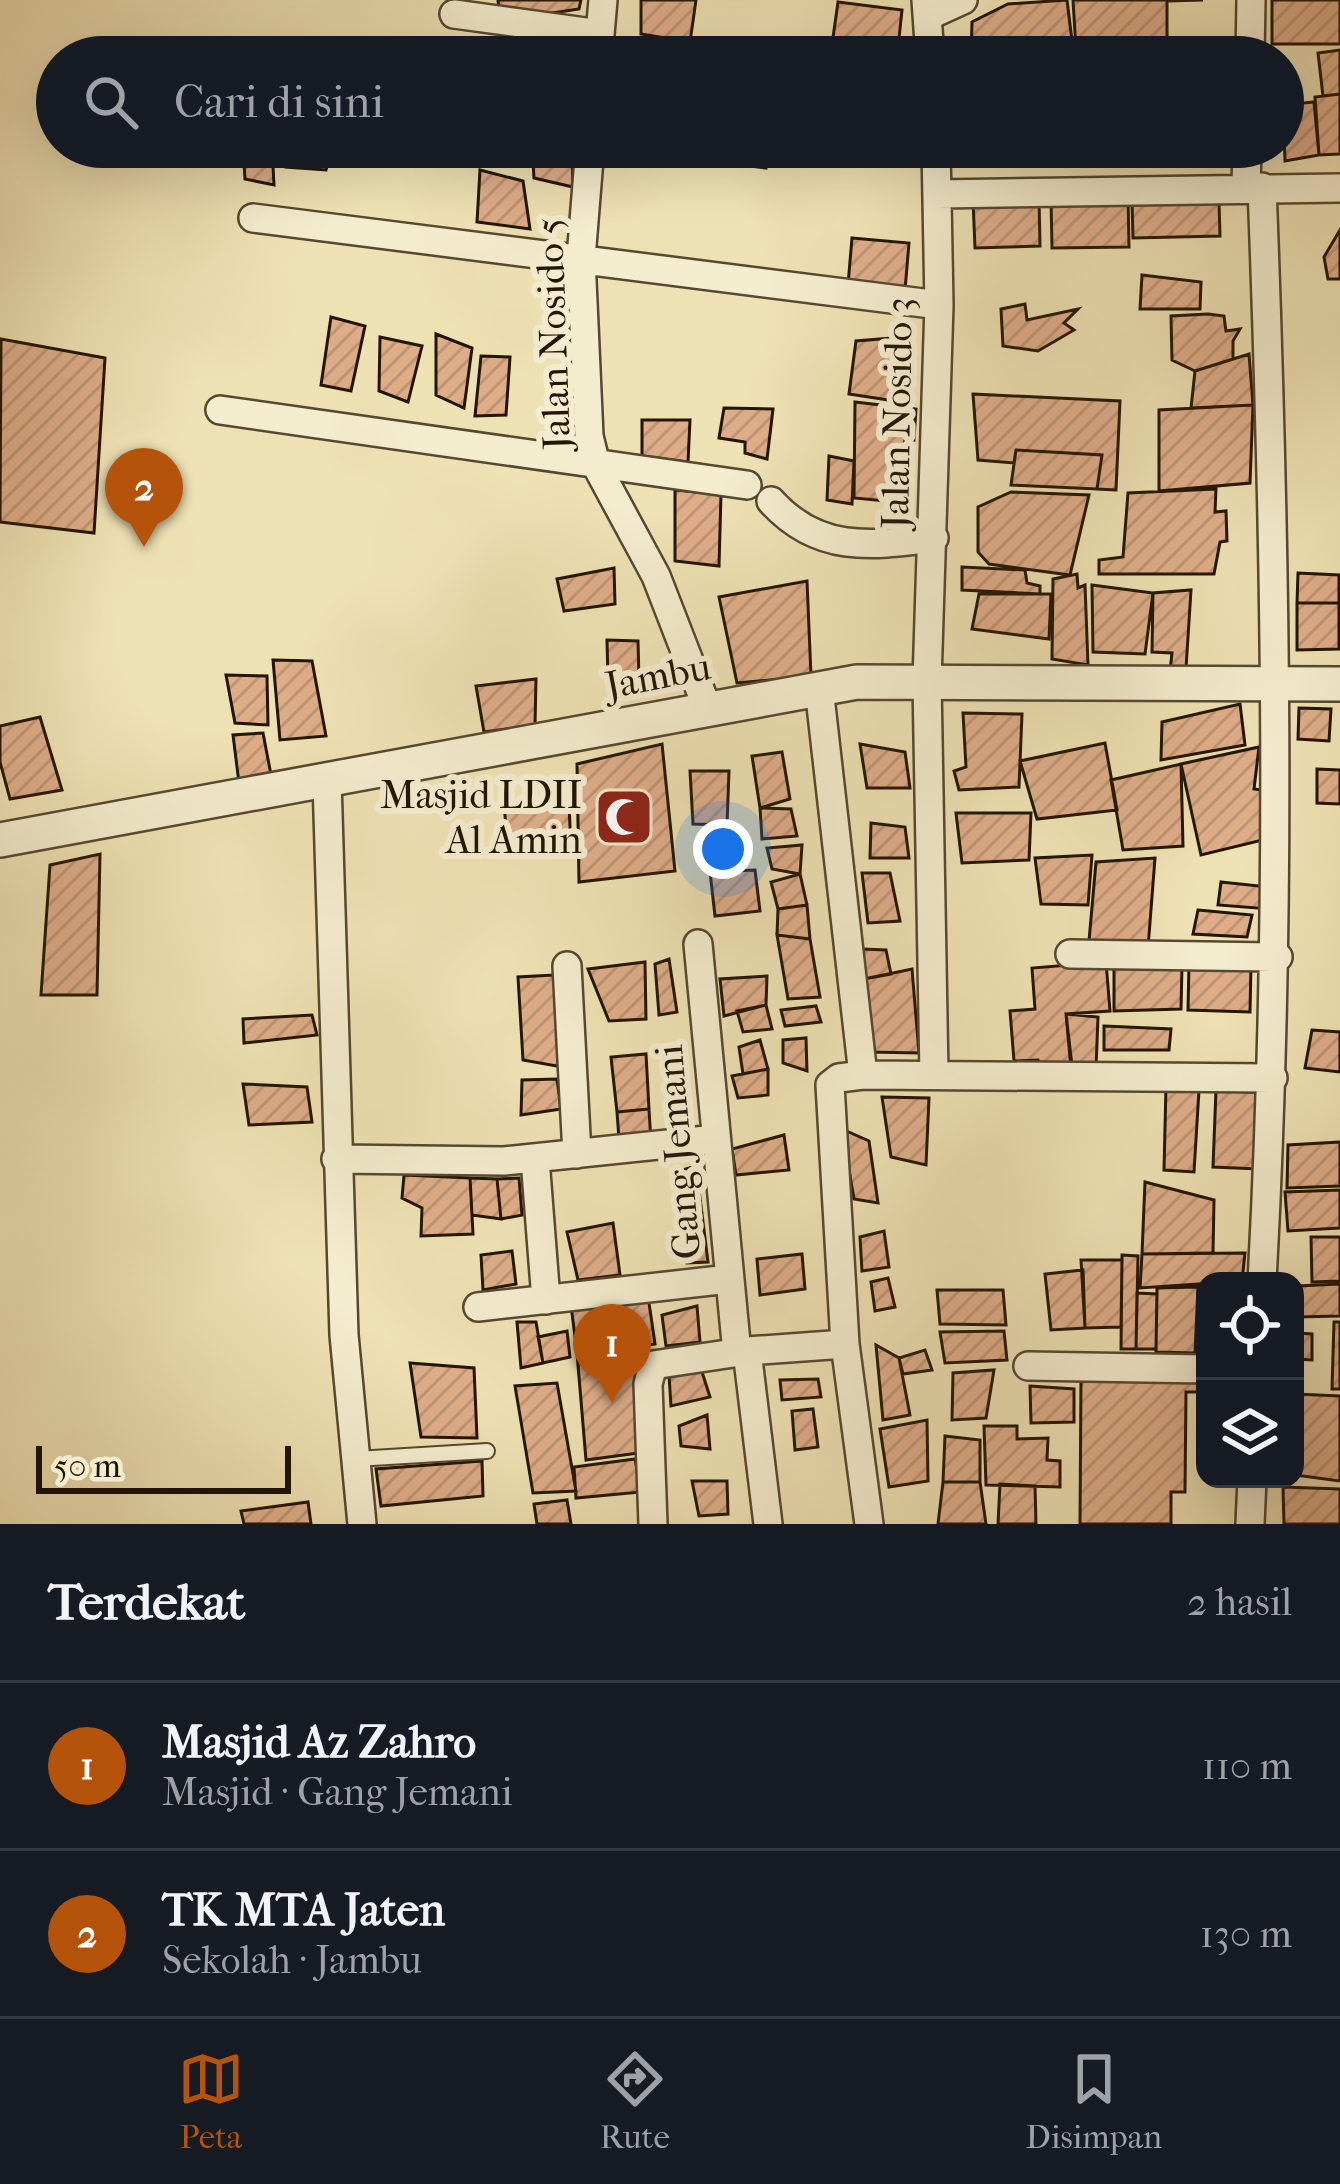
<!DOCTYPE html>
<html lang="id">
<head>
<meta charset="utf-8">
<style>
  body { margin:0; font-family:"IM FELL French Canon",serif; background:#20242c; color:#f1f3f6 }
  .controls { position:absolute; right:36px; bottom:36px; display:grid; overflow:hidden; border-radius:24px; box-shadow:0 12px 48px #0002 }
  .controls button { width:108px; height:108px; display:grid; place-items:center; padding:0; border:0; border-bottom:3px solid #363941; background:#171b24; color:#f1f3f6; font:60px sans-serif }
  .scale { position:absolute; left:36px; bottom:30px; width:255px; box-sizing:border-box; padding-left:12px; border:6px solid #221505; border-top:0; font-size:33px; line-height:42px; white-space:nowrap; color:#221505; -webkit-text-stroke:9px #f4ecce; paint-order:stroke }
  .you { position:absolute; left:723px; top:849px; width:42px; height:42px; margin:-30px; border:9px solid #fff; border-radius:50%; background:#1a73e8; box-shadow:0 0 0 18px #1a73e833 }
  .badge { display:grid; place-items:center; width:78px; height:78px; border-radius:50%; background:#b45309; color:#fff; font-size:39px; font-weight:700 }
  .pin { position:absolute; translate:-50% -99px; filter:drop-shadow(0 3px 6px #0008) }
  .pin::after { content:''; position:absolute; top:63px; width:42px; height:36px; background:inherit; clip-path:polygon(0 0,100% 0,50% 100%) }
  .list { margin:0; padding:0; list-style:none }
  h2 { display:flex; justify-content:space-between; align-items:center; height:156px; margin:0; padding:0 48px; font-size:51px }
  h2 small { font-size:39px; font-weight:400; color:#9ea1a6 }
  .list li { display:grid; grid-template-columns:78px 1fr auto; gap:36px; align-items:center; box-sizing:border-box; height:168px; padding:0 48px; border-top:3px solid #363941 }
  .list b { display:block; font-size:45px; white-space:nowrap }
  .list p { margin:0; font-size:39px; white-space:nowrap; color:#9ea1a6 }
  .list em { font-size:39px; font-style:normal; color:#9ea1a6 }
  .icon { flex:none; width:66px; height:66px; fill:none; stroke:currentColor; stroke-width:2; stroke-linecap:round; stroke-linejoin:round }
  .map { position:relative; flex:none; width:1340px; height:1524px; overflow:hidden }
  .search { position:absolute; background:#171b24; box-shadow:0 12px 48px #0002; left:36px; right:36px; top:36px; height:132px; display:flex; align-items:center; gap:30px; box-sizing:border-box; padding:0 42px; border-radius:66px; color:#9ea1a6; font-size:45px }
  .sheet { height:492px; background:#171b24 }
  nav { display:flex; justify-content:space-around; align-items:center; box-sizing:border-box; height:168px; border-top:3px solid #363941; background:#171b24; font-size:33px; color:#9ea1a6 }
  nav a { display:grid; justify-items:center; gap:6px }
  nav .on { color:#b45309 }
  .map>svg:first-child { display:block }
  .building { fill:url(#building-hatch); stroke:#221505; stroke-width:3 }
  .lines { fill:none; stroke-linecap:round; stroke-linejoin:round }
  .service-casing { stroke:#554830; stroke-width:18 }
  .minor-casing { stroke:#554830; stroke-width:32 }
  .tertiary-casing { stroke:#554830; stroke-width:38 }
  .service { stroke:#f4ecce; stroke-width:14 }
  .minor { stroke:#f4ecce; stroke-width:27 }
  .tertiary { stroke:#f4ecce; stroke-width:33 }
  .labels { text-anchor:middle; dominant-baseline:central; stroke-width:12; stroke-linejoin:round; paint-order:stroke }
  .street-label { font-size:39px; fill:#221505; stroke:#f4ecce }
  .poi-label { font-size:39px; fill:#221505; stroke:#f4ecce; text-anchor:end }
</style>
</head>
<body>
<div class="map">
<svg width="1340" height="1524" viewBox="0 0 1340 1524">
  <defs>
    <pattern id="building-hatch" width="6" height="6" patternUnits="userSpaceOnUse" patternTransform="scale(3)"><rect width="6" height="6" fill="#dead88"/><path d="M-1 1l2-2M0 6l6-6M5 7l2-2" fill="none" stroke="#be9474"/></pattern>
  </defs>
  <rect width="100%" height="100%" fill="#eee1b3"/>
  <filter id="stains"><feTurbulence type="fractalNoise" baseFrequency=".00167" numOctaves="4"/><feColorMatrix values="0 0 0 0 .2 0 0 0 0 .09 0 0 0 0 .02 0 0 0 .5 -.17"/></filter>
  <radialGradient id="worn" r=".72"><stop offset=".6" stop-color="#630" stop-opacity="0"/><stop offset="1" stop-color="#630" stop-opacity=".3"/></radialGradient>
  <path class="building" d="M498,0H581L579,9L500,21Z
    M641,0H696L690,42L641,34Z
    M1067,0L1074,57H971L972,22L1008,4Z
    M1073,0H1203L1167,1V48L1076,49Z
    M1272,0H1340V44H1272Z
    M838,2L902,10L897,57L831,52Z
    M501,30L575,31L573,57H500Z
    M1340,50V94L1323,96L1318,53Z
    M1340,94V154L1319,155L1315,97Z
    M1314,102L1319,155L1285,161L1283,105Z
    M288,147H332L326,170L286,167Z
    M486,147H530L533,166L485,159Z
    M532,147H572L573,187L534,178Z
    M661,147H768L766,168L660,155Z
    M272,148L274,185L245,179L243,149Z
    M480,170L523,181L530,229L477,222Z
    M1128,197L1129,247L1052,248L1051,198Z
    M1039,198L1040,246L975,248L973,200Z
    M1219,202L1220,236L1133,238L1132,203Z
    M1340,230V279H1328L1324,257Z
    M852,238L909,243L905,290L848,285Z
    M1142,275L1201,282L1200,309H1140Z
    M1025,304L1027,320L1078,309L1064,323L1074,330L1038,351L1003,346L1001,309Z
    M1208,314L1224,316L1226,331L1240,329L1233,341V359L1195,371L1172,360L1171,316Z
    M331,317L365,326L351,391L321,385Z
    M436,334L472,348L464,408L436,395Z
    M380,337L422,346L408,402L379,391Z
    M905,337L895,401L849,394L856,341Z
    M1,339L105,358L94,533L0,522Z
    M1249,354L1253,405L1191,408L1195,371Z
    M481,356L510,357L506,415L475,416Z
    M973,394L1120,401L1116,490L1097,489L1102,455L1016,450L1014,463L978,460Z
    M855,402L916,409L914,440L905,439L898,502L854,498Z
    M1253,405L1250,483L1159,491V410Z
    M724,408L773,409L767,459L745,453V442L719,438Z
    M642,420H690L688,462L642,456Z
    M1016,450L1102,455L1097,489L1011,485Z
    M829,456L854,461L852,504L827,500Z
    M1216,489L1215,512L1226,511L1227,541L1220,542L1214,574H1099V560L1123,557L1128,493Z
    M675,490L721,494L719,566L675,561Z
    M1011,492L1089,495L1070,575L989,564L978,552V507Z
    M962,567L1025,570L1027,583L1040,586V594L962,590Z
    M614,568L615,604L564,611L557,579Z
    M1298,573L1339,575V603H1297Z
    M1077,574L1078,588L1085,585L1088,665L1052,659L1053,579Z
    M807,581L811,676L737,683L719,597Z
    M1092,585L1153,593L1145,654L1093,652Z
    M1191,590L1186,668L1170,671L1172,653L1152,652L1153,593Z
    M979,594H1051L1049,639L972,629Z
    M1297,603H1339V649L1297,650Z
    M607,640L638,641L639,680H608Z
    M273,660L312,661L326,736L280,740Z
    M226,675L267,676L268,725L235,723Z
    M536,679L535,725L484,732L476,686Z
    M1240,704L1245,745L1161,760L1162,722Z
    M1299,708L1331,709L1329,741L1298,739Z
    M963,713L1022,714L1019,787L959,790L954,771L966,767Z
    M40,717L62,790L10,799L0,762V726Z
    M263,733L272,780L239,783L233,735Z
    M1105,743L1117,810L1037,819L1020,761Z
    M662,744L675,871L579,882L577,764Z
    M860,744L905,752L910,788H867Z
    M1259,747L1254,789L1270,791L1271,838L1201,855L1181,764Z
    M782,752L790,799L760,808L752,756Z
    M1181,764L1183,846L1123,850L1111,780Z
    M1317,769L1340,770V804L1317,803Z
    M690,771H729L727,825L693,824Z
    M504,803H569L571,851L508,853Z
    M760,808L791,809L797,836L762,839Z
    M956,813H1031L1029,860L962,863Z
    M871,823L905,827L909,858H870Z
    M802,845L800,874L772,869L767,848Z
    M100,854L97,995H41L50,865Z
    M1092,855L1088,905L1041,904L1035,858Z
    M1155,858L1148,948L1089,941L1096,862Z
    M755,870L760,911L715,916L710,872Z
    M862,873H890L900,921L868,923Z
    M800,874L807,905L778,909L771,882Z
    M1221,882L1269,887V909L1218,905Z
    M807,905L810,939L777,935L778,909Z
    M1198,910L1252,915L1247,937L1193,934Z
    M777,935L810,939L820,997L788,999Z
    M862,949L886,950L891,974L864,979Z
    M669,959L677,1012L659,1015L655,964Z
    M645,962L646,1019L609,1021L588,969Z
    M1106,962L1110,1011L1066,1014L1071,1068L1040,1071L1038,1060L1014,1061L1010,1011L1035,1009L1032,968Z
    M1114,962L1182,966L1181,1009L1114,1011Z
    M1189,964L1251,965L1250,1012L1188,1010Z
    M912,969L919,1053L870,1052L864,979Z
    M554,975L562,1067L523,1060L518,977Z
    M767,976L766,1005L724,1016L720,979Z
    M766,1005L772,1029L743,1032L737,1011Z
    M816,1006L821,1022L785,1026L781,1010Z
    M1066,1014L1098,1017L1096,1068L1072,1066Z
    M312,1015L317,1035L244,1043L243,1019Z
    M1104,1026L1171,1029L1169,1050H1104Z
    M1312,1030L1340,1032V1072L1305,1068Z
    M806,1038L807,1071L783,1063V1040Z
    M760,1040L768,1069L743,1074L739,1047Z
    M646,1054L649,1109L617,1112L611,1057Z
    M768,1069V1095L738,1098L732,1076Z
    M557,1079L561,1109L521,1115L522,1080Z
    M243,1084L307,1087L312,1122L249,1125Z
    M1166,1086L1199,1090L1194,1172L1164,1170Z
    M1216,1090L1264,1093L1258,1169L1213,1167Z
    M882,1097L929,1098L926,1165L891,1157Z
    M649,1109L651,1143L619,1139L617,1112Z
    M842,1129L869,1141L878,1203L854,1199Z
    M784,1135L789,1170L736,1175L732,1149Z
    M1340,1142V1186L1287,1188L1288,1145Z
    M696,1166L708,1262L687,1263L679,1171Z
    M404,1175L470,1178L473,1234L421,1236L422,1208L402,1198Z
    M470,1178L497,1179L501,1219L472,1215Z
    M519,1178L522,1215L501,1219L497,1179Z
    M1145,1182L1214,1200L1213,1253L1142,1254Z
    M1340,1190V1228L1288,1231L1285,1192Z
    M613,1223L620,1275L578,1280L567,1232Z
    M884,1231L889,1267L862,1271L860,1237Z
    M1311,1237H1340V1281L1312,1282Z
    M512,1251L516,1284L483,1290L481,1255Z
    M1245,1253L1242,1281L1140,1288L1142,1254Z
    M802,1254L805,1289L760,1295L757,1259Z
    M1122,1255L1138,1256L1136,1349H1121Z
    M1081,1260H1122L1121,1327L1085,1328Z
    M1083,1270L1085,1328L1051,1330L1045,1274Z
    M888,1278L895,1307L875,1311L871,1282Z
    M1340,1284V1316L1298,1317V1286Z
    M1205,1286V1352L1195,1353L1198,1287Z
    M1198,1287L1195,1353L1156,1352L1157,1288Z
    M937,1290H1003L1006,1325L940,1324Z
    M1137,1293L1157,1294L1156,1349H1136Z
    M648,1296L655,1344L614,1350L606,1301Z
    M606,1301L614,1350L577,1353L571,1305Z
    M697,1306L700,1342L666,1346L662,1315Z
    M517,1322H536L543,1363L521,1368Z
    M1334,1322H1340V1389H1332Z
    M567,1331L570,1357L543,1363L538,1337Z
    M1004,1331L1007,1360L945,1363L940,1332Z
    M1295,1333L1312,1334V1360L1295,1359Z
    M876,1345L899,1358L910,1415L883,1420Z
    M639,1347L646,1452L586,1460L577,1353Z
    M925,1350L932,1370L903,1374L899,1358Z
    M410,1363L474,1368L477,1438L421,1437Z
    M994,1370L986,1418L952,1420L953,1373Z
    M702,1372L710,1397L671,1406L669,1375Z
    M1081,1376L1203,1377V1392H1186L1185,1492H1171V1524H1080Z
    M818,1379L821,1397L782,1400L780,1380Z
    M557,1383L576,1491L533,1493L515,1386Z
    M1030,1386L1074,1389V1422L1031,1423Z
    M1295,1394L1340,1396V1481L1295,1475Z
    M813,1409L818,1447L795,1450L792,1411Z
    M707,1415L710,1449L681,1446L679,1426Z
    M927,1420L928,1481L889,1487L880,1429Z
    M984,1426H1017V1439L1048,1438L1047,1460L1060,1461V1487L986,1485Z
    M945,1436L980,1440V1482H943Z
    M635,1459L641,1492L576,1498L574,1467Z
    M482,1461L483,1496L381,1506L376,1469Z
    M692,1481H727L728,1514L699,1516Z
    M943,1482H980L986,1524H938Z
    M1000,1484L1035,1486L1036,1524H998Z
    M1283,1487L1340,1489V1524H1284Z
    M567,1500L571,1524H537L534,1504Z
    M308,1502L311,1524H244L241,1511Z"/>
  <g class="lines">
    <defs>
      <path id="service" d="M356,1459L487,1451"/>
      <path id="minor" d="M926,0L930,57
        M454,14L600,34
        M928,16L963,0
        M598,57L603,0
        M1250,57L1251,0
        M590,147L581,258L589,436L596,465L656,576L708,710
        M1246,187L1247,147
        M1262,187C1276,553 1282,915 1262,1281
        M939,194L1340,188
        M253,218L939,305
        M220,410L747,485
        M771,501C818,553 870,546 934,538
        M819,688L863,1075
        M327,781L344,1335L362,1524
        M698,944L737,1353
        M1070,954L1278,957
        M567,966L577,1154
        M934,1075L927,681L939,305L936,147
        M336,1159L504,1161L716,1139
        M535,1159L546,1300
        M478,1307L729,1279
        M747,1351L768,1524
        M1028,1366L1205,1369
        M653,1524L648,1384L653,1365L747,1351L845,1344
        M869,1524L845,1344L830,1085L839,1078L863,1075L1273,1078
        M1250,1524L1252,1479"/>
      <path id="tertiary" d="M0,840L857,682L1340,684"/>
    </defs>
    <use href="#service" class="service-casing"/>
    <use href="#minor" class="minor-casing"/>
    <use href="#tertiary" class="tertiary-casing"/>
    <use href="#service" class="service"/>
    <use href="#minor" class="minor"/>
    <use href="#tertiary" class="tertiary"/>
  </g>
  <defs>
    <symbol id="mosque-square" viewBox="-11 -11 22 22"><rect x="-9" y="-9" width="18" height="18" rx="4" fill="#8f2418" stroke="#f4ecce"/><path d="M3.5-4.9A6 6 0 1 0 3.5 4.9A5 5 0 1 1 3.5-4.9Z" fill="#fff"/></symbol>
  </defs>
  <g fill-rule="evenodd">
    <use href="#mosque-square" x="591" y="784" width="66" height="66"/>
  </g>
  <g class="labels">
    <g class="street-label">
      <text transform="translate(553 334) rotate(-92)">Jalan Nosido 5</text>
      <text transform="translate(897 413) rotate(-89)">Jalan Nosido 3</text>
      <text transform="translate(658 676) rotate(-11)">Jambu</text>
      <text transform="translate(678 1152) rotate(-95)">Gang Jemani</text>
    </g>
    <g class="poi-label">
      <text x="582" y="795">Masjid LDII<tspan x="582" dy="45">Al Amin</tspan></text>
    </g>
  </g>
  <rect width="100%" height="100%" filter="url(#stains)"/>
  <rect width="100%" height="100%" fill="url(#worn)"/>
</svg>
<div class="controls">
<button><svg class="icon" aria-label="locate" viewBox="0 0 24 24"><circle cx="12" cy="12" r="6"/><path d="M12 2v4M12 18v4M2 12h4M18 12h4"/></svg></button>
<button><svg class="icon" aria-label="layers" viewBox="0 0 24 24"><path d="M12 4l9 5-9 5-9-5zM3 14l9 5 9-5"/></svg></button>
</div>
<div class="scale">50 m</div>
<div class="you"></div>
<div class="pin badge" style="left:612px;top:1403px">1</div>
<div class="pin badge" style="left:144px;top:547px">2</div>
<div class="search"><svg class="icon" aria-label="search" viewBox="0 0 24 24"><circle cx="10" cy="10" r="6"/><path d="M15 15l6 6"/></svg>Cari di sini</div>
</div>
<section class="sheet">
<h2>Terdekat<small>2 hasil</small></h2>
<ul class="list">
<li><span class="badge">1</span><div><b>Masjid Az Zahro</b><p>Masjid · Gang Jemani</p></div><em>110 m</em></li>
<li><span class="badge">2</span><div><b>TK MTA Jaten</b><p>Sekolah · Jambu</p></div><em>130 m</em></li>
</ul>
</section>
<nav>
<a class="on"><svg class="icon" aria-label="map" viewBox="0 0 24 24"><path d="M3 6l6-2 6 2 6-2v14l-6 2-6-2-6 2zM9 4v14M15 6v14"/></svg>Peta</a>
<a><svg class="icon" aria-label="directions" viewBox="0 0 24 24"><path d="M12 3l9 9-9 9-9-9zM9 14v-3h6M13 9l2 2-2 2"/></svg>Rute</a>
<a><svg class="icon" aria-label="saved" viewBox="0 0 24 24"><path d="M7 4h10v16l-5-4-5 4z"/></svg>Disimpan</a>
</nav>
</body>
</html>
